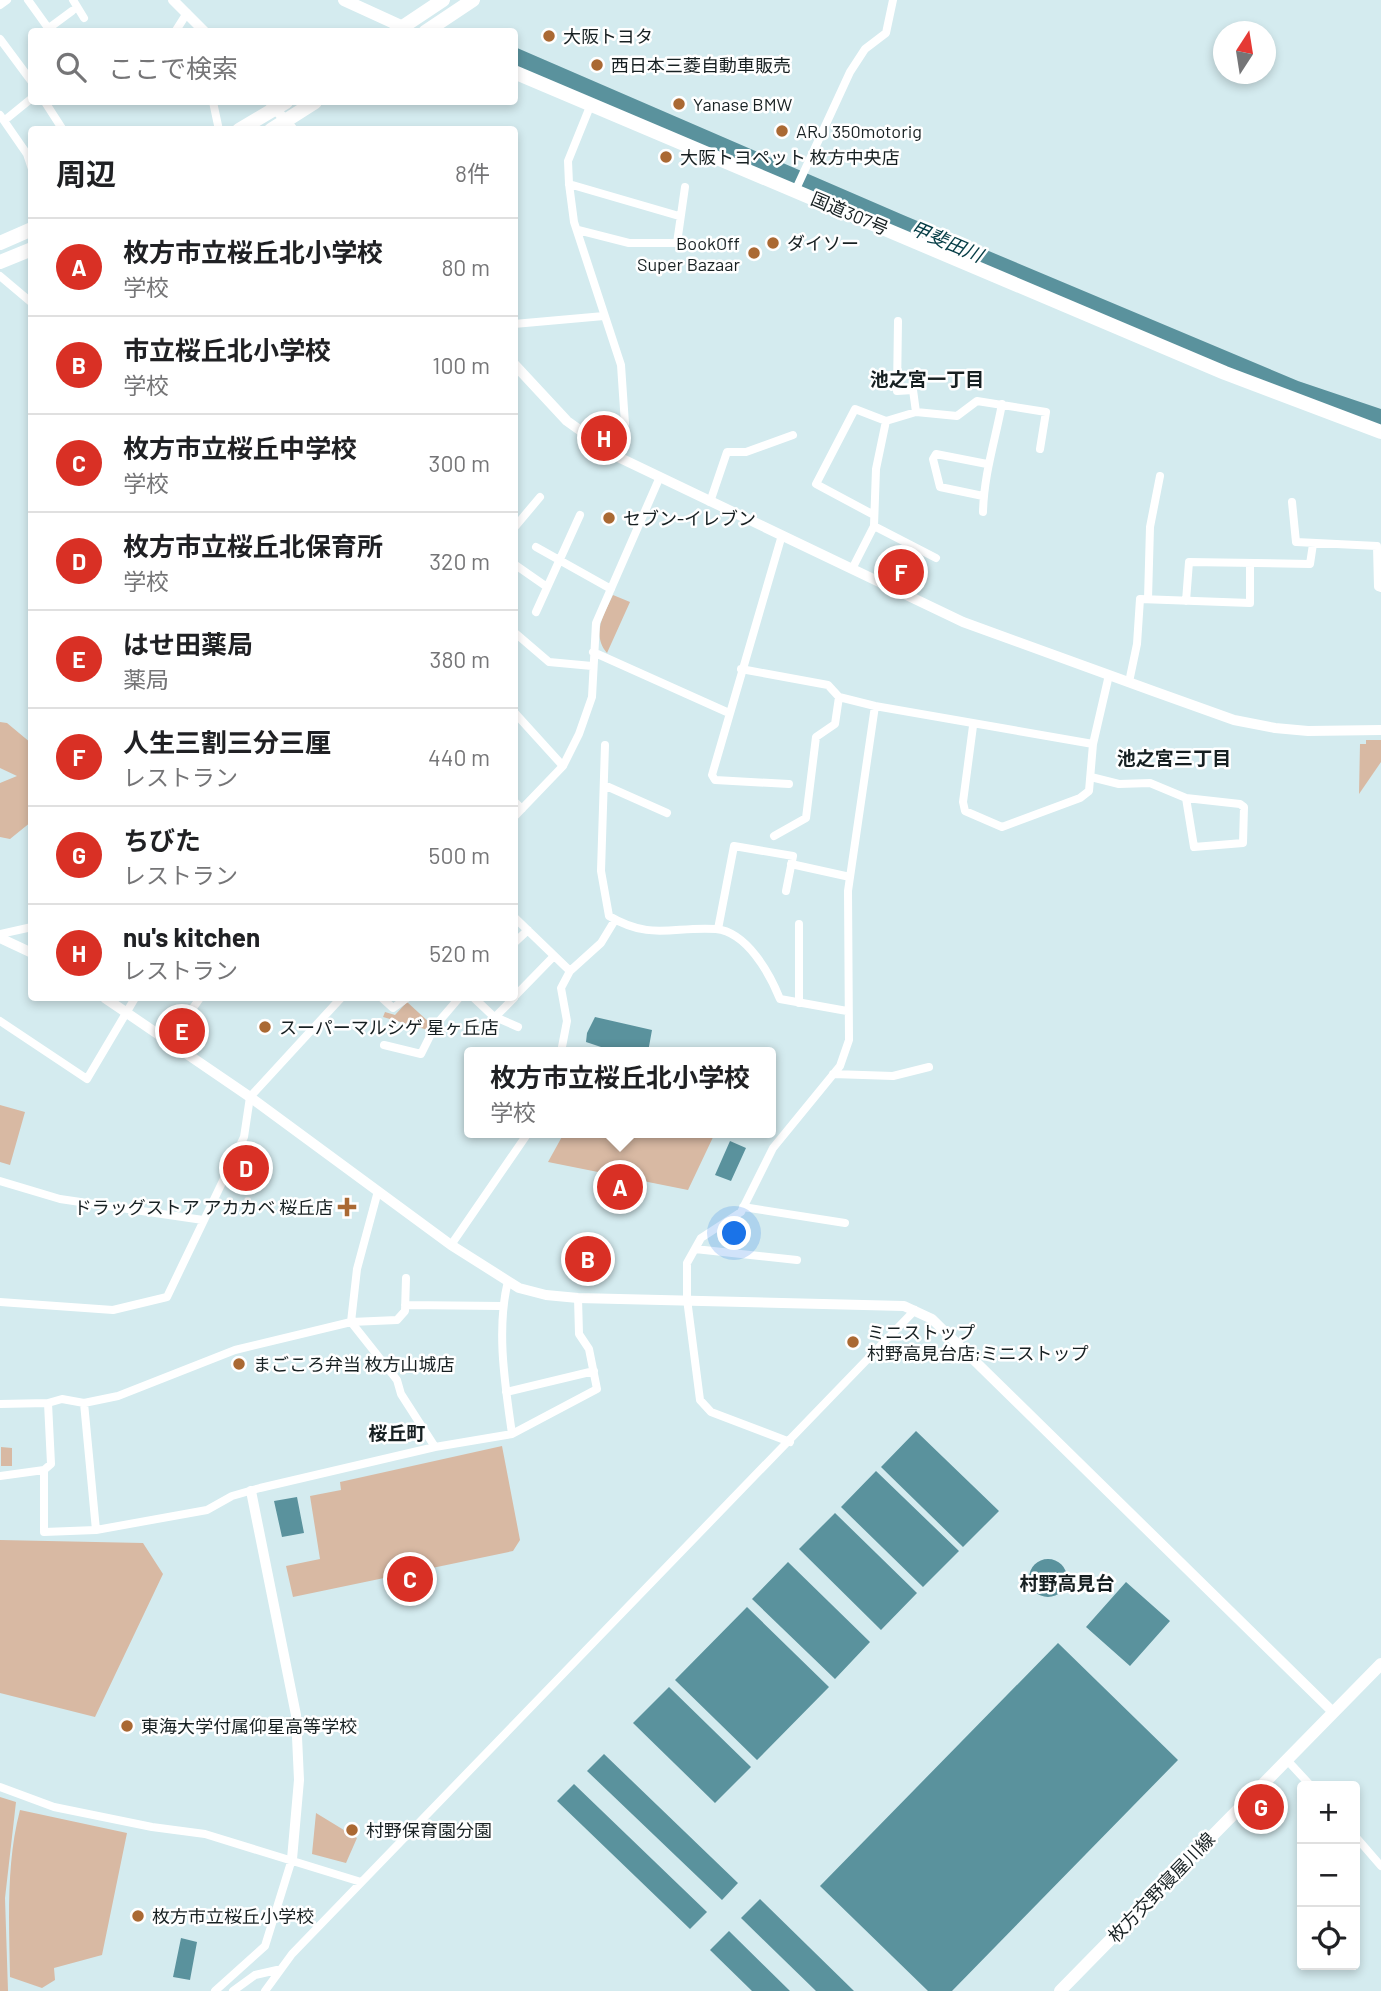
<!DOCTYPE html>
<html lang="ja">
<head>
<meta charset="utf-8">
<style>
  body { margin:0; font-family:Barlow,"Noto Sans JP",sans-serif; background:#f2f2f2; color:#202124 }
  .controls { position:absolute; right:21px; bottom:21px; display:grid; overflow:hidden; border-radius:7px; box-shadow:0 4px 10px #0003 }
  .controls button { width:63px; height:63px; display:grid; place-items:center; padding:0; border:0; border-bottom:2px solid #e0e0e0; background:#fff; color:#202124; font:35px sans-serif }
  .compass { position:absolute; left:1213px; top:21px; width:63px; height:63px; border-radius:50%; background:#fff; box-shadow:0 4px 10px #0003; rotate:12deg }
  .you { position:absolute; left:735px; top:1234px; width:24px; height:24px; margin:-18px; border:5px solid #fff; border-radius:50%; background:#1a73e8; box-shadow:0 0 0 10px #1a73e833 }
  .badge { display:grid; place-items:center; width:46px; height:46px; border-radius:50%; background:#d93025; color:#fff; font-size:23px; font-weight:700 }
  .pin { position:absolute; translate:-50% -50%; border:4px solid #fff; box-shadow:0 2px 7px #0006 }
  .popup { position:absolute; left:464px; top:1047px; width:312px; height:91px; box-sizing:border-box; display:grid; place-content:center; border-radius:7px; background:#fff; filter:drop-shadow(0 2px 5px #0005); font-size:23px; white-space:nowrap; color:#757577 }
  .popup b { font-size:26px; color:#202124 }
  .popup::after { content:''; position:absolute; left:50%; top:100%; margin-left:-14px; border:14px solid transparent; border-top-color:#fff }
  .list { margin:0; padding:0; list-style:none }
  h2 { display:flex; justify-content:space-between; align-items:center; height:91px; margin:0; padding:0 28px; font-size:30px }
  h2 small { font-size:23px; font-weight:400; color:#757577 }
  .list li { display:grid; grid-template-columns:46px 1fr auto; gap:21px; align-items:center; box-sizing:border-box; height:98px; padding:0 28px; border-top:2px solid #e0e0e0 }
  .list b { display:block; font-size:26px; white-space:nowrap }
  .list p { margin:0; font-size:23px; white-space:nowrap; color:#757577 }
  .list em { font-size:23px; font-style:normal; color:#757577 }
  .icon { flex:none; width:38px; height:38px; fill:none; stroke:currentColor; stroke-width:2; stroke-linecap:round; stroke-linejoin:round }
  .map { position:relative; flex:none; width:1381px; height:1991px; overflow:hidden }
  .search { position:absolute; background:#fff; box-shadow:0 4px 10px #0003; left:28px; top:28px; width:490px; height:77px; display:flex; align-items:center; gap:18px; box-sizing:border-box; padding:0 24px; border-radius:7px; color:#757577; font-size:26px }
  .panel { position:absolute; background:#fff; box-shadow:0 4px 10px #0003; left:28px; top:126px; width:490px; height:875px; border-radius:7px }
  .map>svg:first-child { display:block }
  .green { fill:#d8b9a3 }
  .water { fill:#5a929d }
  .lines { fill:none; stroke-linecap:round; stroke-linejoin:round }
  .river { stroke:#5a929d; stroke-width:19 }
  .minor { stroke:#fff; stroke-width:8 }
  .tertiary { stroke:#fff; stroke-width:10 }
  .secondary { stroke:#fff; stroke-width:12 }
  .primary { stroke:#fff; stroke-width:12 }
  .trunk { stroke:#fff; stroke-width:14 }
  .poi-dot { fill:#aa6933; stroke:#fff; stroke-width:2.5 }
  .labels { text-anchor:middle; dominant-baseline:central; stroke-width:5; stroke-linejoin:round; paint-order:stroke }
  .poi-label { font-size:18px; fill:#172022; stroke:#fff; text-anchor:start }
  .street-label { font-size:18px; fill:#172022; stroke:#fff }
  .water-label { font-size:19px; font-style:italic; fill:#033b44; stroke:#fff }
  .neighbourhood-label { font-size:19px; font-weight:bold; fill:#172022; stroke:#fff }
</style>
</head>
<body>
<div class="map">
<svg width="1381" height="1991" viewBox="0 0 1381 1991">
  <rect width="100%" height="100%" fill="#d4ebef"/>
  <path class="green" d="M613,595L630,602L607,653C591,634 604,614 613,595Z
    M0,722L7,723L31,743V822L10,839L0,837V783L17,776L0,768Z
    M1366,740H1381V762L1359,794L1360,744H1366Z
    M407,1002L430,1023L428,1030L383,1017L385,1012L395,1015Z
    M0,1105L25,1112L10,1165L0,1162Z
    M564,1133H715L688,1190L548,1162Z
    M502,1446L520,1540L513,1551L293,1597L286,1566L320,1559L310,1496L341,1490L340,1482Z
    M1,1447L12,1448V1466H1Z
    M0,1540L143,1543L163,1574L95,1717L0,1693Z
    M0,1797L16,1802L5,1898L8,1991H0Z
    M20,1810L127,1833L102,1955L54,1968L55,1980L42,1988L10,1977C9,1923 6,1863 20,1810Z
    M316,1813L357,1838L346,1863L312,1854Z"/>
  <path class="water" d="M595,1017L652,1030L648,1052H616L586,1042L587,1033Z
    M730,1141L746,1148L731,1181L715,1175Z
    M916,1431L999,1511L963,1547L881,1467Z
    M876,1471L959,1551L923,1587L841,1507Z
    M297,1497L304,1533L282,1537L274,1501Z
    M835,1513L917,1593L881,1630L799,1549Z
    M1029 1578a19 19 0 1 1 38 0a19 19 0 1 1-38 0Z
    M788,1562L870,1642L835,1679L752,1599Z
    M1126,1582L1170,1621L1130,1666L1086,1627Z
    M747,1607L829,1687L757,1760L675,1680Z
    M1058,1643L1178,1760L952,1991H928L820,1886Z
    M669,1687L751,1767L715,1803L633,1723Z
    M604,1754L738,1883L722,1900L587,1771Z
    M574,1784L707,1912L690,1929L557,1801Z
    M760,1899L854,1991H816L741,1918Z
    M729,1931L790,1991H752L710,1950Z
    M181,1938L197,1942L190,1980L173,1977Z"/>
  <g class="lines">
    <path class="river" d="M514,57L900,224L1295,390L1381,419"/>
    <path class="minor" d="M28,0L51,32
      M73,0L84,18
      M0,5L7,0
      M49,28L72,11
      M175,32L187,13
      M0,39L32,82
      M45,102L63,130
      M213,102L219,130
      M591,104L568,161L569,184L574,222L621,365L625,424L616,456
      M0,115L27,154L32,169
      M5,120L32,98
      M569,184L679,216
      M796,189L850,72L865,49L886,33L893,0
      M578,230L629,243H677L685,187
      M0,276L32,303
      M898,321L897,391L913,390L916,412
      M514,324L604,316
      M886,421L916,412L957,416L977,401L1046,412L1040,449
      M983,496L940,487L933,459L936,454L987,464
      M710,502L727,452H746L793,435
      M1292,502L1296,542L1377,546L1378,587L1381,588
      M983,512C984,474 995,441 1002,404
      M874,526L936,558
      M514,528L540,497
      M782,535L712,775L715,780L789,784
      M536,547L611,589
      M514,564L547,587
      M852,569L874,526L876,469L886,421L855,409L816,484L872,514
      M1148,599L1150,527L1160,476
      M1186,601L1189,562L1310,564L1313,544
      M536,612L580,515
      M514,632L549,662L592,666
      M593,652L729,713
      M741,669L828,685L839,697L875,706L1093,744
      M1129,682L1137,644L1140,599L1250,603V565
      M514,712L563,766
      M973,726L963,802L965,811L1002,827L1080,798L1089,791L1093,744L1109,675
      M605,745L601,871L609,916C651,941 673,926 716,929C747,932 770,974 780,999L847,1011
      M1091,777L1119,784L1150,783L1186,798L1240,804L1244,807L1243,843L1194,847L1186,798
      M604,785L667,813
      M514,801L522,809
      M514,817L563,766L579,734L592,697L596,623L659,479
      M774,836L806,818L816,737L835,724L839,697
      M791,864L850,877
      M514,917L570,971
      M799,924V1003
      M718,929L734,846L793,856L786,891
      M0,934L32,927
      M514,943L528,930
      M514,997L554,956
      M382,998L393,1008L407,998
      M474,998L493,1016L518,1027
      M495,1017L514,998
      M0,1021L87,1079L135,998
      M170,1041L200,998
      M384,1045L421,1054L435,1026L459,998
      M561,1052L567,1021L561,988L570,971L601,943L615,920
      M833,1074L893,1076L929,1067
      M0,1181L60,1199L203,1220
      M743,1207L845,1223
      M451,1245L528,1133
      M695,1249L797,1260
      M508,1281C496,1330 505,1384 512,1434
      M0,1302L113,1310L167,1297L244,1137L250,1097L341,998
      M405,1305L501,1306
      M351,1322L397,1380L401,1394L435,1447
      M351,1322L397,1320L405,1311L406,1278
      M506,1392L594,1371
      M84,1403L96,1530
      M0,1404L48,1403
      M790,1442L711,1412L700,1400L687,1299V1263L701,1238L741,1212L773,1148L840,1066L849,1040L848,891L875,706
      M44,1470V1532L96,1530L207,1510L232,1496L260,1488L435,1447L512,1434L597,1389L589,1349L579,1334L578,1298
      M0,1476L44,1470L51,1464L48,1403L62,1399L84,1403L118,1396L235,1350L351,1322L357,1269L378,1191
      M1286,1759L1311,1786
      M0,1787L54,1807L152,1827L205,1834L361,1882
      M1355,1836L1381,1866
      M215,1991L265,1946L292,1859
      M233,1991L255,1975L277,1970
      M265,1991L292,1954L915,1310"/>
    <path class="tertiary" d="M173,0L205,32
      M270,102L293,130
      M514,364L567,421L616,456L963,622L1153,691L1234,720L1275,728L1308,731L1381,730
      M0,938L32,953
      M105,998L250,1097L451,1245L519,1288L546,1295L578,1298L904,1306L932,1319L1333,1712
      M251,1491L296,1715L299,1780L292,1859"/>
    <path class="secondary" d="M344,0L403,27"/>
    <path class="primary" d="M1060,1991L1381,1664"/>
    <path class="trunk" d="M395,32L443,0
      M425,32L473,0
      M514,72L1225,373L1381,432
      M239,130L286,102
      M271,130L315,102
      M0,243L32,229
      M0,262L32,249"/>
  </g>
  <g class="poi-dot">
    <circle cx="549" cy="36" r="7"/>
    <circle cx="597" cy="65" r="7"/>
    <circle cx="679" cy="104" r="7"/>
    <circle cx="782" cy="131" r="7"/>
    <circle cx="666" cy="157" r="7"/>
    <circle cx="773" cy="243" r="7"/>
    <circle cx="754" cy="253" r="7"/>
    <circle cx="609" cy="518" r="7"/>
    <circle cx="265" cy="1027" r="7"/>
    <path d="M343.5 1196.5h7v7h7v7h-7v7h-7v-7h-7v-7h7z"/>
    <circle cx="853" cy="1342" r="7"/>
    <circle cx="239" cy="1364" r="7"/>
    <circle cx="127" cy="1726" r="7"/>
    <circle cx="352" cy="1830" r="7"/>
    <circle cx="138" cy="1916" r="7"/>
  </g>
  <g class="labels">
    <g class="poi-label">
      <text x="563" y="36">大阪トヨタ</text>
      <text x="611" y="65">西日本三菱自動車販売</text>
      <text x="693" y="104">Yanase BMW</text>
      <text x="796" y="131">ARJ 350motorig</text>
      <text x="680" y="157">大阪トヨペット 枚方中央店</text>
      <text x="740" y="243" text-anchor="end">BookOff<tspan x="740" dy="21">Super Bazaar</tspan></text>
      <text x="787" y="243">ダイソー</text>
      <text x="623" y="518">セブン-イレブン</text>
      <text x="279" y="1027">スーパーマルシゲ 星ヶ丘店</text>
      <text x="333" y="1207" text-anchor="end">ドラッグストア アカカベ 桜丘店</text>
      <text x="867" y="1332">ミニストップ<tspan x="867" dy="21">村野高見台店;ミニストップ</tspan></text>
      <text x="253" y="1364">まごころ弁当 枚方山城店</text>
      <text x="141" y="1726">東海大学付属仰星高等学校</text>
      <text x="366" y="1830">村野保育園分園</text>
      <text x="152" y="1916">枚方市立桜丘小学校</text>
    </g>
    <g class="street-label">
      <text transform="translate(850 213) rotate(23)">国道307号</text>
      <text transform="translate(1161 1887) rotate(-46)">枚方交野寝屋川線</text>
    </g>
    <g class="water-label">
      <text transform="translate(947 241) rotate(23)">甲斐田川</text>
    </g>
    <g class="neighbourhood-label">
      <text x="927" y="378">池之宮一丁目</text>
      <text x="1174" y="757">池之宮三丁目</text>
      <text x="397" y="1432">桜丘町</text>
      <text x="1067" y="1582">村野高見台</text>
    </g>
  </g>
</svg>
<div class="controls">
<button>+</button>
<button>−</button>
<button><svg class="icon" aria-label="locate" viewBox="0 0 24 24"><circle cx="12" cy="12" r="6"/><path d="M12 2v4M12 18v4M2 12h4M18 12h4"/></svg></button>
</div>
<svg class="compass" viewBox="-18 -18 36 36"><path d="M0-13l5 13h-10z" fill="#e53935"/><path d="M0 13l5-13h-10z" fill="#757577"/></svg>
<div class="you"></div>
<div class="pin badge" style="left:620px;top:1187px">A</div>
<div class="popup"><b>枚方市立桜丘北小学校</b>学校</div>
<div class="pin badge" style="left:588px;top:1259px">B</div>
<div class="pin badge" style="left:410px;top:1579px">C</div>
<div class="pin badge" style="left:246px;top:1168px">D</div>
<div class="pin badge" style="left:182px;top:1031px">E</div>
<div class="pin badge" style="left:901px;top:572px">F</div>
<div class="pin badge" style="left:1261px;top:1807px">G</div>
<div class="pin badge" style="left:604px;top:438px">H</div>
<div class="search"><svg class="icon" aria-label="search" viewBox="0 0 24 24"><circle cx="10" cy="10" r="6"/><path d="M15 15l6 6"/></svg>ここで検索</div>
<section class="panel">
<h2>周辺<small>8件</small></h2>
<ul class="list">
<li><span class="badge">A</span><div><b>枚方市立桜丘北小学校</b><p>学校</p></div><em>80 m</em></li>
<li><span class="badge">B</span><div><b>市立桜丘北小学校</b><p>学校</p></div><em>100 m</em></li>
<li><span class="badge">C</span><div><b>枚方市立桜丘中学校</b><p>学校</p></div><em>300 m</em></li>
<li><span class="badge">D</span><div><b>枚方市立桜丘北保育所</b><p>学校</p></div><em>320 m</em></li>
<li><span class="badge">E</span><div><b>はせ田薬局</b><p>薬局</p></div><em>380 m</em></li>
<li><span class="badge">F</span><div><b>人生三割三分三厘</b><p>レストラン</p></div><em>440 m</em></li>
<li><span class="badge">G</span><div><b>ちびた</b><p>レストラン</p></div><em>500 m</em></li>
<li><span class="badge">H</span><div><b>nu's kitchen</b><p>レストラン</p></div><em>520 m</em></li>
</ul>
</section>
</div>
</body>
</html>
